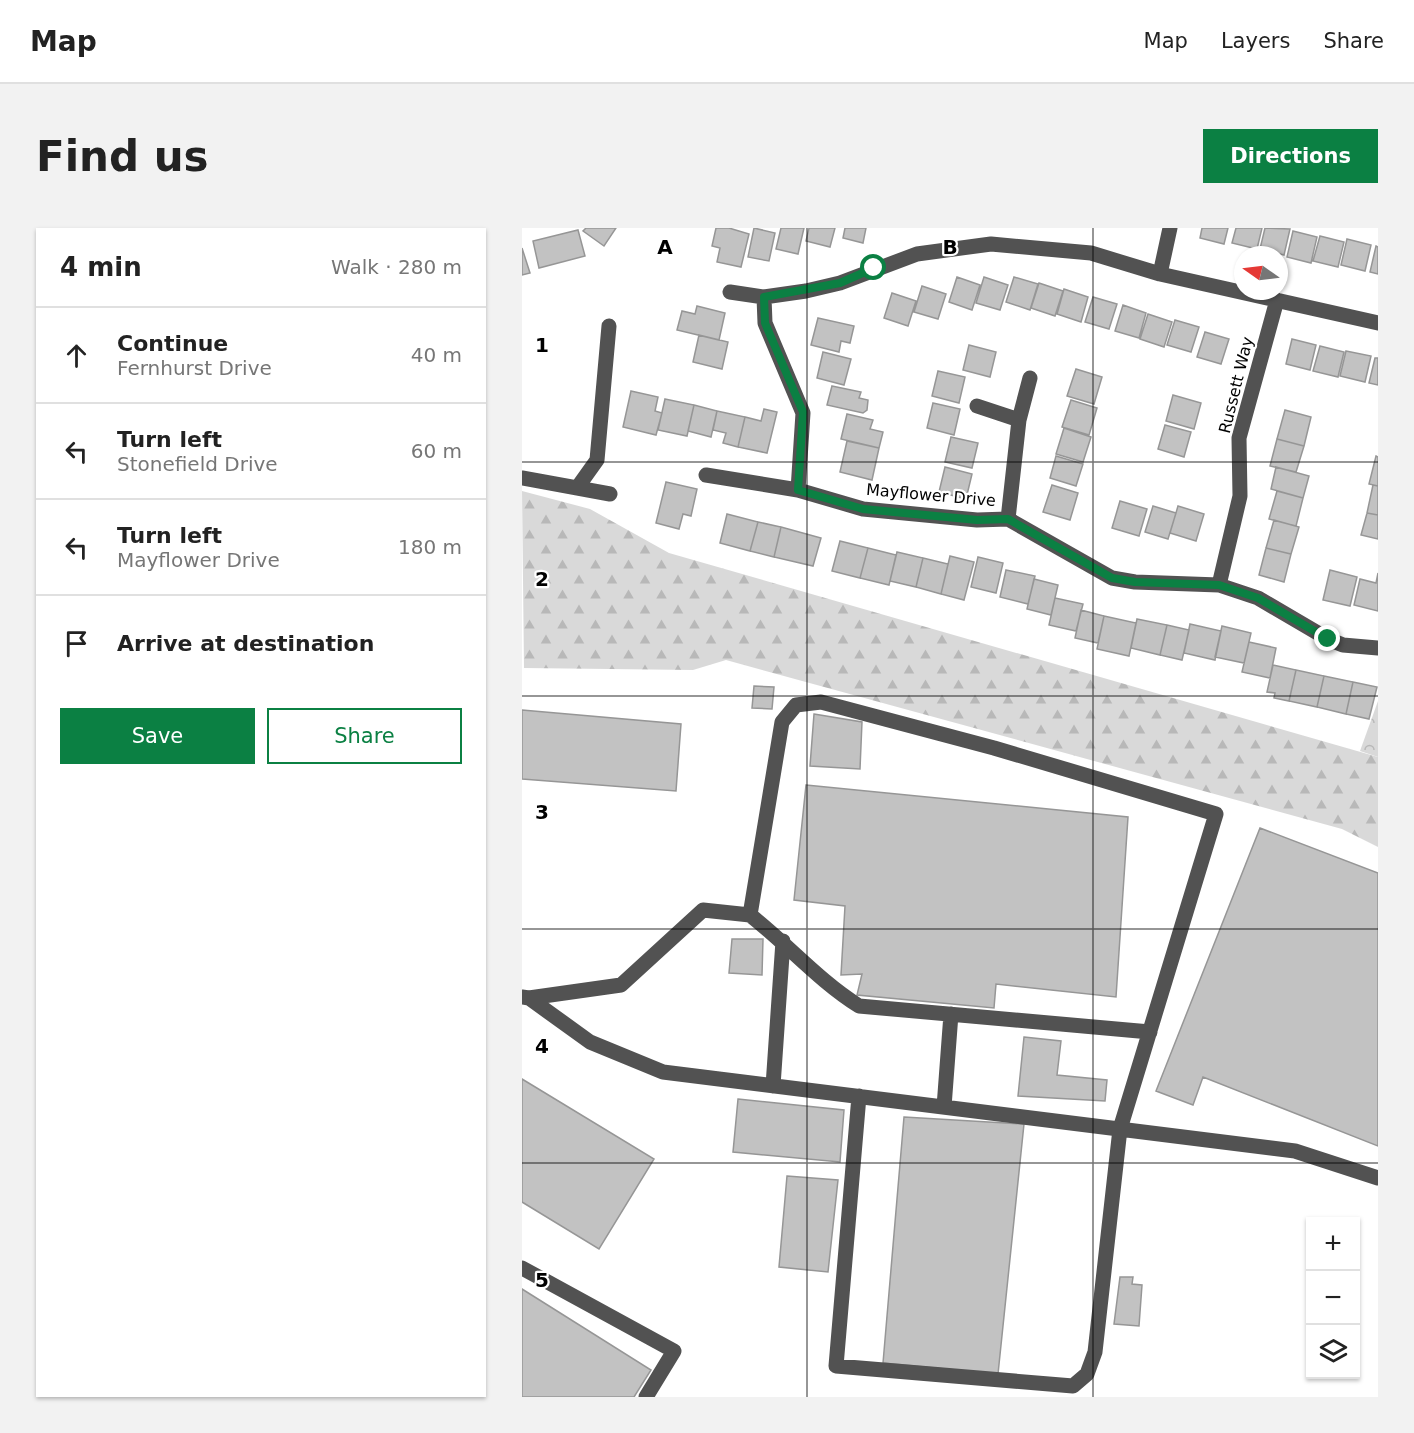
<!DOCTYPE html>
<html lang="en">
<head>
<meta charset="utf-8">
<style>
  body { margin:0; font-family:"DejaVu Sans",sans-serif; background:#f2f2f2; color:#222 }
  .controls { position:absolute; right:18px; bottom:18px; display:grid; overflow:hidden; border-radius:0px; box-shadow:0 2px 4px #0004 }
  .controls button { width:54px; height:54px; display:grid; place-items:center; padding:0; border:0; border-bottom:2px solid #e0e0e0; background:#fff; color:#222; font:30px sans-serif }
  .compass { position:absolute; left:712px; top:18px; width:54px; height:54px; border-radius:50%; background:#fff; box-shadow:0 2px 4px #0004; rotate:284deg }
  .stop { position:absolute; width:18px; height:18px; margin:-14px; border:4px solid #0b8043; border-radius:50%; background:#fff }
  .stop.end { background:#0b8043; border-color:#fff; box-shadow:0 2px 6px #0008 }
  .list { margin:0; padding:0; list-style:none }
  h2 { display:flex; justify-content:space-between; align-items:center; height:78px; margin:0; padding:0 24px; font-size:26px }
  h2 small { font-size:20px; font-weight:400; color:#767676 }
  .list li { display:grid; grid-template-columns:39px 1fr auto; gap:18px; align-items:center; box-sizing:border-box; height:96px; padding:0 24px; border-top:2px solid #e0e0e0 }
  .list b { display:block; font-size:22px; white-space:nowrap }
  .list p { margin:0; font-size:20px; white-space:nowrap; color:#767676 }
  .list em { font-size:20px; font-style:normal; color:#767676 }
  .actions { display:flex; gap:12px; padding:18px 24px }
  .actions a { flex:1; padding:14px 0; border:2px solid #0b8043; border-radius:0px; text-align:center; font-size:21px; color:#0b8043 }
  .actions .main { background:#0b8043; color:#fff }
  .icon { flex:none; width:33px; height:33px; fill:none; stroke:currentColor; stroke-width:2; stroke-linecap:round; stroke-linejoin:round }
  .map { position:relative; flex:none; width:856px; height:1169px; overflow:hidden; border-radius:0px }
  header { display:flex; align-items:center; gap:36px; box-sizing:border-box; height:84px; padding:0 30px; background:#fff; border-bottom:2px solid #e0e0e0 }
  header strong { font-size:28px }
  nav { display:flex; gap:33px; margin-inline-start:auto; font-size:21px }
  .intro { display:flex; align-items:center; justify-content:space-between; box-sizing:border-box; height:144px; padding:0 36px }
  h1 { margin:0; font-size:42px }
  .button { padding:15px 27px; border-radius:0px; background:#0b8043; color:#fff; font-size:21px; font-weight:700 }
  main { display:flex; gap:36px; padding:0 36px }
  aside { flex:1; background:#fff; border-radius:0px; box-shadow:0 2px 4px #0004 }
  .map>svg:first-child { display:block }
  .forest { fill:url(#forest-firs) }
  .park { fill:url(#park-crowns) }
  .building { fill:#c2c2c2; stroke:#969696; stroke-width:1.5 }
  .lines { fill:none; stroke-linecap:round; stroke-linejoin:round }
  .minor { stroke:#525252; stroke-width:15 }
  .route { stroke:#0b8043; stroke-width:8 }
  .grid { fill:none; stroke:#000; stroke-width:1.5; stroke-opacity:0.55 }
  .labels { text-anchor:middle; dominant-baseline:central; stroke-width:4.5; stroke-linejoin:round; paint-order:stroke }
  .street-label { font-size:16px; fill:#000; stroke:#fff }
  .grid-label { font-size:20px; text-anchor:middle; font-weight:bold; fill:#000; stroke:#fff; stroke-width:4.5; stroke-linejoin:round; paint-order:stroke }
</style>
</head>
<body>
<header>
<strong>Map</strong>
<nav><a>Map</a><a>Layers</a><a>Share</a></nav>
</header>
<div class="intro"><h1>Find us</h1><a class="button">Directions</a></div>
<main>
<aside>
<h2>4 min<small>Walk · 280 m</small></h2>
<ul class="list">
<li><svg class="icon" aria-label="ahead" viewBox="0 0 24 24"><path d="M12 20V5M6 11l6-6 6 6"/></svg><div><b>Continue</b><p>Fernhurst Drive</p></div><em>40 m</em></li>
<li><svg class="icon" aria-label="left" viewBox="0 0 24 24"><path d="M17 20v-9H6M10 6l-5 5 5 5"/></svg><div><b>Turn left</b><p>Stonefield Drive</p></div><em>60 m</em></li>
<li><svg class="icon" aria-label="left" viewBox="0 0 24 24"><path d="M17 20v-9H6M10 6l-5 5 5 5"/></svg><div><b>Turn left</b><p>Mayflower Drive</p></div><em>180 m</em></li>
<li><svg class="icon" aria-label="arrive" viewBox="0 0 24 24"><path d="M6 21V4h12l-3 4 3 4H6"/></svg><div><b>Arrive at destination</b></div></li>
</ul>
<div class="actions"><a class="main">Save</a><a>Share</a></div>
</aside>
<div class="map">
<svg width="856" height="1169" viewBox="0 0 856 1169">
  <defs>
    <pattern id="forest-firs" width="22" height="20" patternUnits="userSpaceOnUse" patternTransform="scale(1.5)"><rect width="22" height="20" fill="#d9d9d9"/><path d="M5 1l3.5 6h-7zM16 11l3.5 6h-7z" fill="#b8b8b8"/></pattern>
    <pattern id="park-crowns" width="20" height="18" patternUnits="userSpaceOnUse" patternTransform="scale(1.5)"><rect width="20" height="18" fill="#d9d9d9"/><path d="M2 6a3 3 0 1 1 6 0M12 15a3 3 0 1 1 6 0" fill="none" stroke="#b8b8b8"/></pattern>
  </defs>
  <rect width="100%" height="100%" fill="#fff"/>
  <path class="forest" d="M0,263L68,281L147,325L856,529V619L820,601L204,432L171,442L2,440Z"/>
  <path class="park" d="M856,473V529L838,523Z"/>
  <path class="building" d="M64,0H94L82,18L61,3Z
    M194,0H207L227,6L219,39L195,34L198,20L190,18Z
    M232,0L253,5L247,33L226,29Z
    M259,0H282L276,26L254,21Z
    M287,0H313L308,19L284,13Z
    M323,0H344L341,15L321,10Z
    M680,0H706L702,16L678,10Z
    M714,0H740L735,21L710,15Z
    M743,0L768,1L762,27L738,21Z
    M56,2L63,28L17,40L11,13Z
    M771,3L795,9L789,35L765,29Z
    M798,8L822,14L816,39L791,33Z
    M825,11L849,17L843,43L819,37Z
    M854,18L856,19V46L848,44Z
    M0,20L8,45L0,47Z
    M435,49L458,57L450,82L427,74Z
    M462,49L486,57L478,82L454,75Z
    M492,49L516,56L508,82L484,74Z
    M517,55L541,63L533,88L509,80Z
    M400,58L424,66L416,91L392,84Z
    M542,61L566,69L559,94L535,86Z
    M370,65L394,73L386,98L362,90Z
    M571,69L595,76L587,101L563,94Z
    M601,77L624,85L617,110L593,103Z
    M175,78L203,85L197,112L155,102L160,83L173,86Z
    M626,86L650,94L642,119L618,111Z
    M296,90L332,98L328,115L319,113L317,124L289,117Z
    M653,92L677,99L669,124L645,117Z
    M683,104L707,111L699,136L675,129Z
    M177,107L206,114L200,141L171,134Z
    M770,111L794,117L788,142L764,136Z
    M447,117L474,124L468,149L441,142Z
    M798,118L822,124L816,149L791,143Z
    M824,123L849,128L843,154L818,148Z
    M301,124L329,131L322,157L295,150Z
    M853,130H856V157L847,155Z
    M554,141L580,149L572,176L545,168Z
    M416,143L443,149L437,175L410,168Z
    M310,158L339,164L337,170L346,172L345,182L341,185L305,177Z
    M109,163L136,169L133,183L140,185L134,207L101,199Z
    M651,167L679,175L672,201L644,193Z
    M143,171L172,177L165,208L136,202Z
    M549,172L575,180L567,207L540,199Z
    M411,175L438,181L432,207L405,200Z
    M172,177L195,183L189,209L166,203Z
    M242,181L255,184L245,225L216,219L223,189L239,193Z
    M763,182L789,189L782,218L755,211Z
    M195,183L223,189L216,219L201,215L204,205L191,202Z
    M325,186L351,192L348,201L361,204L357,220L319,211Z
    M643,197L669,204L662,229L636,221Z
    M542,200L569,209L561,234L534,226Z
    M429,209L456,215L450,240L423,234Z
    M755,211L782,218L774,244L748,238Z
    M325,213L357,220L350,252L318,244Z
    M534,228L561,236L554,258L528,250Z
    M854,228L856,229V258L847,256Z
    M423,239L450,246L444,271L417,264Z
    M754,239L787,248L781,270L749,261Z
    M144,254L175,261L169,288L161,286L157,301L134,295Z
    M530,257L556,265L548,292L521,284Z
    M851,257L856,258V287L845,285Z
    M755,263L781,270L774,298L747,291Z
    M598,273L625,281L617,308L590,300Z
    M631,278L654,285L646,311L623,304Z
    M656,278L682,286L674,313L648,305Z
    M845,285L856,287V311L839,307Z
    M205,286L236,294L228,323L198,315Z
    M752,292L777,299L769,326L744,320Z
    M236,294L259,299L252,329L228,323Z
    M259,299L299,310L291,338L252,329Z
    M318,313L346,320L338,350L310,343Z
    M346,320L374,327L367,357L338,350Z
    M744,320L769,326L762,354L737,347Z
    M375,324L401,330L394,359L368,353Z
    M428,328L452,334L442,372L419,366Z
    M456,329L481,335L474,365L449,359Z
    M401,330L426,336L419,366L394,359Z
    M484,342L513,348L506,376L478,369Z
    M808,342L835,349L828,378L801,372Z
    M856,345V383L832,377L838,351L854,355Z
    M512,351L536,357L529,387L505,381Z
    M533,370L561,376L554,403L527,397Z
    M559,382L582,388L576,415L553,410Z
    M582,388L614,395L607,428L575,421Z
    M615,391L645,397L638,427L609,420Z
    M668,396L699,403L693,432L662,425Z
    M645,397L667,402L660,432L638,427Z
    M700,398L729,405L722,435L693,429Z
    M727,414L754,420L748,450L720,444Z
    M751,437L774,442L767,473L752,470L753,465L745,464Z
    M774,442L802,448L795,479L767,473Z
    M802,448L831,454L824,486L795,479Z
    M831,454L855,459L847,491L824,486Z
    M232,458L252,459L250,481L230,480Z
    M0,482L159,496L154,563L0,551Z
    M292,486L340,494L338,541L288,538Z
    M284,557L606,589L594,769L474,756L472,780L335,767L340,746L319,747L323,678L272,672Z
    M738,600L856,645V918L681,849L671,877L634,863Z
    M210,711H241L240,747L207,745Z
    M502,809L539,813L535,847L585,852L583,873L496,868Z
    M0,851L132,931L77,1021L0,974Z
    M216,871L322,882L318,934L211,924Z
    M382,889L502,896L476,1146L361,1135Z
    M265,948L316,952L306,1044L257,1039Z
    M598,1049H611L610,1056L620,1057L617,1098L592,1096Z
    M0,1061L129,1142L112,1169H0Z"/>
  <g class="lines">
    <path class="minor" d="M638,46L648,0
      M208,64L242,69L284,63L318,55L395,26L469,16L569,25L638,46L856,95
      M242,69L243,95L281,185L276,262
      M455,178L497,192
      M184,247L276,262L341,281L455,292L486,291L590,350L613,354L697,357L736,370L806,411L821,417L856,420
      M0,250L88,266
      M55,260L75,232L87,98
      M486,291L497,192L508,150
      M697,357L718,268L717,210L755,72
      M228,687C265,716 297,753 337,778L628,804
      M0,769L7,770L99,757L181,682L228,687L260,494L274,477L299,474L472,520L694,586L598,901L573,1124L565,1146L551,1158L314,1138L337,868
      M7,770L68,814L141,844L773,923L856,950
      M251,858L261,713
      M422,879L429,786
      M0,1040L152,1123L124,1169"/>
  </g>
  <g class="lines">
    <path class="route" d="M352,40L318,55L242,69L243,95L281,184L276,262L341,281L455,292L486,291L590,350L613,354L697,357L736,370L806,411"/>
  </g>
  <path class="grid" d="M285,0V1169M571,0V1169M0,234H856M0,468H856M0,701H856M0,935H856"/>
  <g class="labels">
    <g class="street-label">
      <text transform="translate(714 157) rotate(-76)">Russett Way</text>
      <text transform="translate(409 267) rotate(5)">Mayflower Drive</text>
    </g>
  </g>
  <g class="grid-label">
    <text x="143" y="26">A</text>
    <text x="428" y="26">B</text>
    <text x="20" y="124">1</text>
    <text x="20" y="358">2</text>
    <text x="20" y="591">3</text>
    <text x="20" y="825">4</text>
    <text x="20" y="1059">5</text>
  </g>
</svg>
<div class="controls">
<button>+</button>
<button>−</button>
<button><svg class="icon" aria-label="layers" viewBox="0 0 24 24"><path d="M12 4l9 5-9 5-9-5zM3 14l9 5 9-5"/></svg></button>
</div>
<svg class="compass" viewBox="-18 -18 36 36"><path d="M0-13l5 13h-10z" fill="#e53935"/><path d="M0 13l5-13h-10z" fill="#767676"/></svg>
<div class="stop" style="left:352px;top:40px"></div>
<div class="stop end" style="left:806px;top:411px"></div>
</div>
</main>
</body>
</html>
